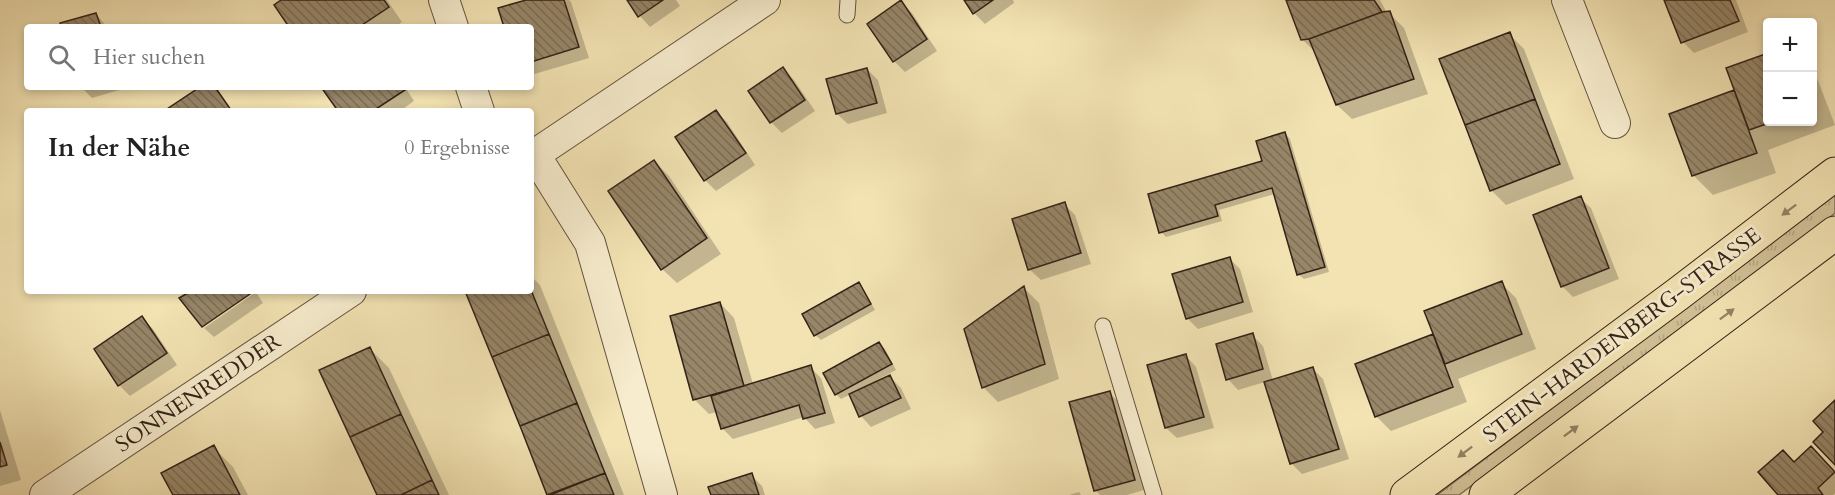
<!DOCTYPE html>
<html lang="de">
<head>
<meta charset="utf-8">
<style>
  body { margin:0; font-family:Cardo,serif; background:#f6f6f6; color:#222 }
  .controls { position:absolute; right:18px; top:18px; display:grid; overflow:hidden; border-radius:6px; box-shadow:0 3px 9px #0003 }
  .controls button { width:54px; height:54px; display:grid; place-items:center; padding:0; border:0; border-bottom:2px solid #e0e0e0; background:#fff; color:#222; font:30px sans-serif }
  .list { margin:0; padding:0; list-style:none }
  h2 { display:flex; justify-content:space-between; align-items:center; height:78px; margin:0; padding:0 24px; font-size:26px }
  h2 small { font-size:20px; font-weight:400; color:#767676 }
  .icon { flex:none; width:33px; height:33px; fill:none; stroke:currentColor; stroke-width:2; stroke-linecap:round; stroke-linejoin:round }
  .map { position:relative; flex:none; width:1835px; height:495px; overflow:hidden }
  .search { position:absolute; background:#fff; box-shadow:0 3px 9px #0003; left:24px; top:24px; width:510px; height:66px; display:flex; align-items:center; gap:15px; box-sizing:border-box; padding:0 21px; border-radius:6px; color:#767676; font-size:22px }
  .panel { position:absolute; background:#fff; box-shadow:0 3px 9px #0003; left:24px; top:108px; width:510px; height:186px; border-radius:6px }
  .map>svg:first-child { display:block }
  .grass { fill:url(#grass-tufts); stroke:#847258; stroke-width:1.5 }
  .shadow { fill:#0003 }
  .building { fill:url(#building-back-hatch); stroke:#342217; stroke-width:1.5 }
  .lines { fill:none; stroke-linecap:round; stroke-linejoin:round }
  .service-casing { stroke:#64523e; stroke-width:17 }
  .minor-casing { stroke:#64523e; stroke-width:32 }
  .primary-casing { stroke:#342217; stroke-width:35 }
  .service { stroke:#f7edce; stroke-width:15 }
  .minor { stroke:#f7edce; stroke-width:30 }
  .primary { stroke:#f3e3b3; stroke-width:33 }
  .oneway { fill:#948265 }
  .labels { text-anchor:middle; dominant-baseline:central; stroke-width:6; stroke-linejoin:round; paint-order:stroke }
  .street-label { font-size:22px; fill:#342217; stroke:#f7edce }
</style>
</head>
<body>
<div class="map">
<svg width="1835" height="495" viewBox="0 0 1835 495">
  <defs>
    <pattern id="grass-tufts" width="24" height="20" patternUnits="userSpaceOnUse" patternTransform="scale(1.5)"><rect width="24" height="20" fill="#d3c298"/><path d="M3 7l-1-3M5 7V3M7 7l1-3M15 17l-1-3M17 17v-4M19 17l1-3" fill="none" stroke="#b6a682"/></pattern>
    <pattern id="building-back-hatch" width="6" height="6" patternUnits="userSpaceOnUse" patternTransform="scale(1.5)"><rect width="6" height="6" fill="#978668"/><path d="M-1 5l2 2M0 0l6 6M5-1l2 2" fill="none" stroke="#7c6d55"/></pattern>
  </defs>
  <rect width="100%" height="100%" fill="#f3e3b3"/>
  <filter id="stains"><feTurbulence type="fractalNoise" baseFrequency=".00333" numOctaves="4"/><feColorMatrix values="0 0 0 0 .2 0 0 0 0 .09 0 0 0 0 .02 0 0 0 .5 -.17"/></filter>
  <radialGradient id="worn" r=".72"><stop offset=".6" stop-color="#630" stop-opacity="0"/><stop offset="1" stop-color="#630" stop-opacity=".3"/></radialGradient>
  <path class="grass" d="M1835,195V213L1809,234L1459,495H1437Z"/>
  <path class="shadow" d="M284,0H387L402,22L395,27H291Z
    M531,0H569L571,2L589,58L531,75V27H506Z
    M629,0H676L680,6L650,27L640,16Z
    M966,0H1013L1014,3L985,24L974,13Z
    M1288,0H1380L1387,13H1389L1404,28L1428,94L1352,119L1337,105L1317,54L1302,39Z
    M1669,0H1736L1748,32L1694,53L1683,42L1666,1Z
    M901,2L912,13L937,51L905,72L894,61Z
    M96,14L107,27H63Z
    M1509,34L1524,49L1574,179L1506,205L1491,190Z
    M1812,65L1835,125L1768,150L1776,173L1713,195L1694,176L1671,115L1736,91L1768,122H1812Z
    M783,69L794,80L815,111L782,133L771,122Z
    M867,69L878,80L887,113L848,124L837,114Z
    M81,87H126V88L92,98Z
    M203,87H216L232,111H167Z
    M323,87H405L414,101L400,111H340Z
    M716,112L727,122L755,165L716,191L705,180Z
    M1285,133L1290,139L1329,272L1304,279L1298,274L1275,194L1219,210L1222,221L1166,237L1161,232L1264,162Z
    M654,161L669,176L721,254L677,283L662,269Z
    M1580,198L1591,208L1619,279L1573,297L1562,286Z
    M1064,204L1075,215L1091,264L1041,280L1030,270L1014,220Z
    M1229,258L1240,269L1253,312L1198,329L1187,318Z
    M531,276L540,285L624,495H549L467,291H531Z
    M1501,283L1516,298L1536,349L1458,379L1467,402L1391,431L1376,416L1356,365L1435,334Z
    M859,284L864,290L875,310L821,340L815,335Z
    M1024,288L1039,303L1059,379L998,402L983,387Z
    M256,292L263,303L214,337L204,328Z
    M720,303L734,318L753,384L810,367L821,378L835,423L815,429L804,417L733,439L722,428L717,412L709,414L694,399Z
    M142,318L153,329L177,365L130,396L119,385Z
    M1252,335L1263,346L1273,381L1312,368L1323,379L1349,459L1302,474L1291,463L1265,382L1238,390L1228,379Z
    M879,343L885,349L896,370L877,380L878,382L890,377L901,388L911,409L871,427L861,416L851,394L841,399L836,394Z
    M370,349L389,368L449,495H379Z
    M1186,356L1196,367L1214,428L1177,438L1166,428Z
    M1109,393L1120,403L1144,490L1127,495H1100L1095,490Z
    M0,410L21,480L0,486Z
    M213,447L233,467L248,495H175Z
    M1822,459L1835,473V493L1833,495H1780L1794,463Z
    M751,475L762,486L765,495H712Z
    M1079,492L1081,495H1069Z"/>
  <path class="building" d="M281,0H384L389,7L359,27H289L274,5Z
    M526,0H564L579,47L531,62V27H504L498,8Z
    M627,0H663L638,17Z
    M901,0L927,39L893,62L867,24Z
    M964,0H993L973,14Z
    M1286,0H1374L1382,12L1309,39L1301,40Z
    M1664,0H1730L1739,21L1681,43Z
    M1390,11L1414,79L1336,105L1309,39L1382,12Z
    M96,13L101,27H61L60,23Z
    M1510,32L1535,99L1465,125L1439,59Z
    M1768,53V122H1772L1749,130L1726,68Z
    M783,67L805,100L770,123L748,91Z
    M867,68L877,103L836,114L826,79Z
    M200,87H215L231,110L164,111Z
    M321,87H403L405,90L373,111H338Z
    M1734,90L1757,153L1692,176L1669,114Z
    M1535,99L1560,164L1490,191L1465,125Z
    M716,110L746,153L704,181L675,137Z
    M1285,132L1325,267L1297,275L1272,188L1215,205L1218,216L1159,233L1148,194L1262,161L1256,141Z
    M654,160L707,238L661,270L608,191Z
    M1581,196L1609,268L1561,287L1533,215Z
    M1065,202L1081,253L1028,270L1012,219Z
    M1230,257L1243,302L1186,319L1172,274Z
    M1502,281L1522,334L1445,364L1424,311Z
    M859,282L871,304L814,336L802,314Z
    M1024,286L1045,364L982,388L964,329Z
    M531,290L549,334L492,357L465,291Z
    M191,291H252L253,292L202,327L179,298Z
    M720,302L744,386L693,400L670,316Z
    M142,316L167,353L118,386L94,349Z
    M1253,333L1263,369L1226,380L1216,344Z
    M549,334L577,403L520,426L492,357Z
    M1433,334L1453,387L1375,417L1355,364Z
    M879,342L892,364L835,395L823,373Z
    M370,347L401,414L350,437L319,370Z
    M1186,354L1204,417L1165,428L1147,365Z
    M811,365L825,413L803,419L799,405L721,429L711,396Z
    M1313,367L1339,449L1290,464L1264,382Z
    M890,375L901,398L859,417L849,394Z
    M1110,391L1135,480L1094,491L1069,402Z
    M1835,400V465L1813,442L1823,432L1813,421Z
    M577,403L605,473L547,495L520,426Z
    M401,414L432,480L401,495H377L350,437Z
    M0,442L7,465L0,467Z
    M214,445L240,495H173L161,473Z
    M1811,446L1835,472L1818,488L1823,495H1778L1758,472L1783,450L1794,462Z
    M605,473L614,495H550Z
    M752,473L759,495H711L708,487Z
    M432,480L439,495H401Z"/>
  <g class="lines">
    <defs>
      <path id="service" d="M847,15L848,0
        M1103,326L1154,495"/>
      <path id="minor" d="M444,0L453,27
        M1567,0L1615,123
        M471,87L479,111
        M535,155L590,243L662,495
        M531,157L765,0
        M45,495L351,291"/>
      <path id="primary" d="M1407,495L1678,294L1835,174
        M1486,495L1835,233"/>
    </defs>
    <use href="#service" class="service-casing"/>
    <use href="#minor" class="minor-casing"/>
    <use href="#primary" class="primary-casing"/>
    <use href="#service" class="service"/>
    <use href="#minor" class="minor"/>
    <use href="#primary" class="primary"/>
  </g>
  <defs><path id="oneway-solid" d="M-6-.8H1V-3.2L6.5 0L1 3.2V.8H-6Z" transform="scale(1.5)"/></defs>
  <g class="oneway">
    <use href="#oneway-solid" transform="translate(1789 210) rotate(143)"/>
    <use href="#oneway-solid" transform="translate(1727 314) rotate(-37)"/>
    <use href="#oneway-solid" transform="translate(1571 431) rotate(-37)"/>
    <use href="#oneway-solid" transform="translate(1465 452) rotate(143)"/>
  </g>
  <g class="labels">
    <g class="street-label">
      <text transform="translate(1622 335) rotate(-37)">STEIN-HARDENBERG-STRASSE</text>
      <text transform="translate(198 393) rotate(-34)">SONNENREDDER</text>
    </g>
  </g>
  <rect width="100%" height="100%" filter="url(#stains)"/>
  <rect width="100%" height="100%" fill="url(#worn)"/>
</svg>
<div class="controls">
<button>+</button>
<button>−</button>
</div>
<div class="search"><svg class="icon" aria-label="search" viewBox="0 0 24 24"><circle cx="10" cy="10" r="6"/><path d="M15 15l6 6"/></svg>Hier suchen</div>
<section class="panel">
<h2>In der Nähe<small>0 Ergebnisse</small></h2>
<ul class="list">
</ul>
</section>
</div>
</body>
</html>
